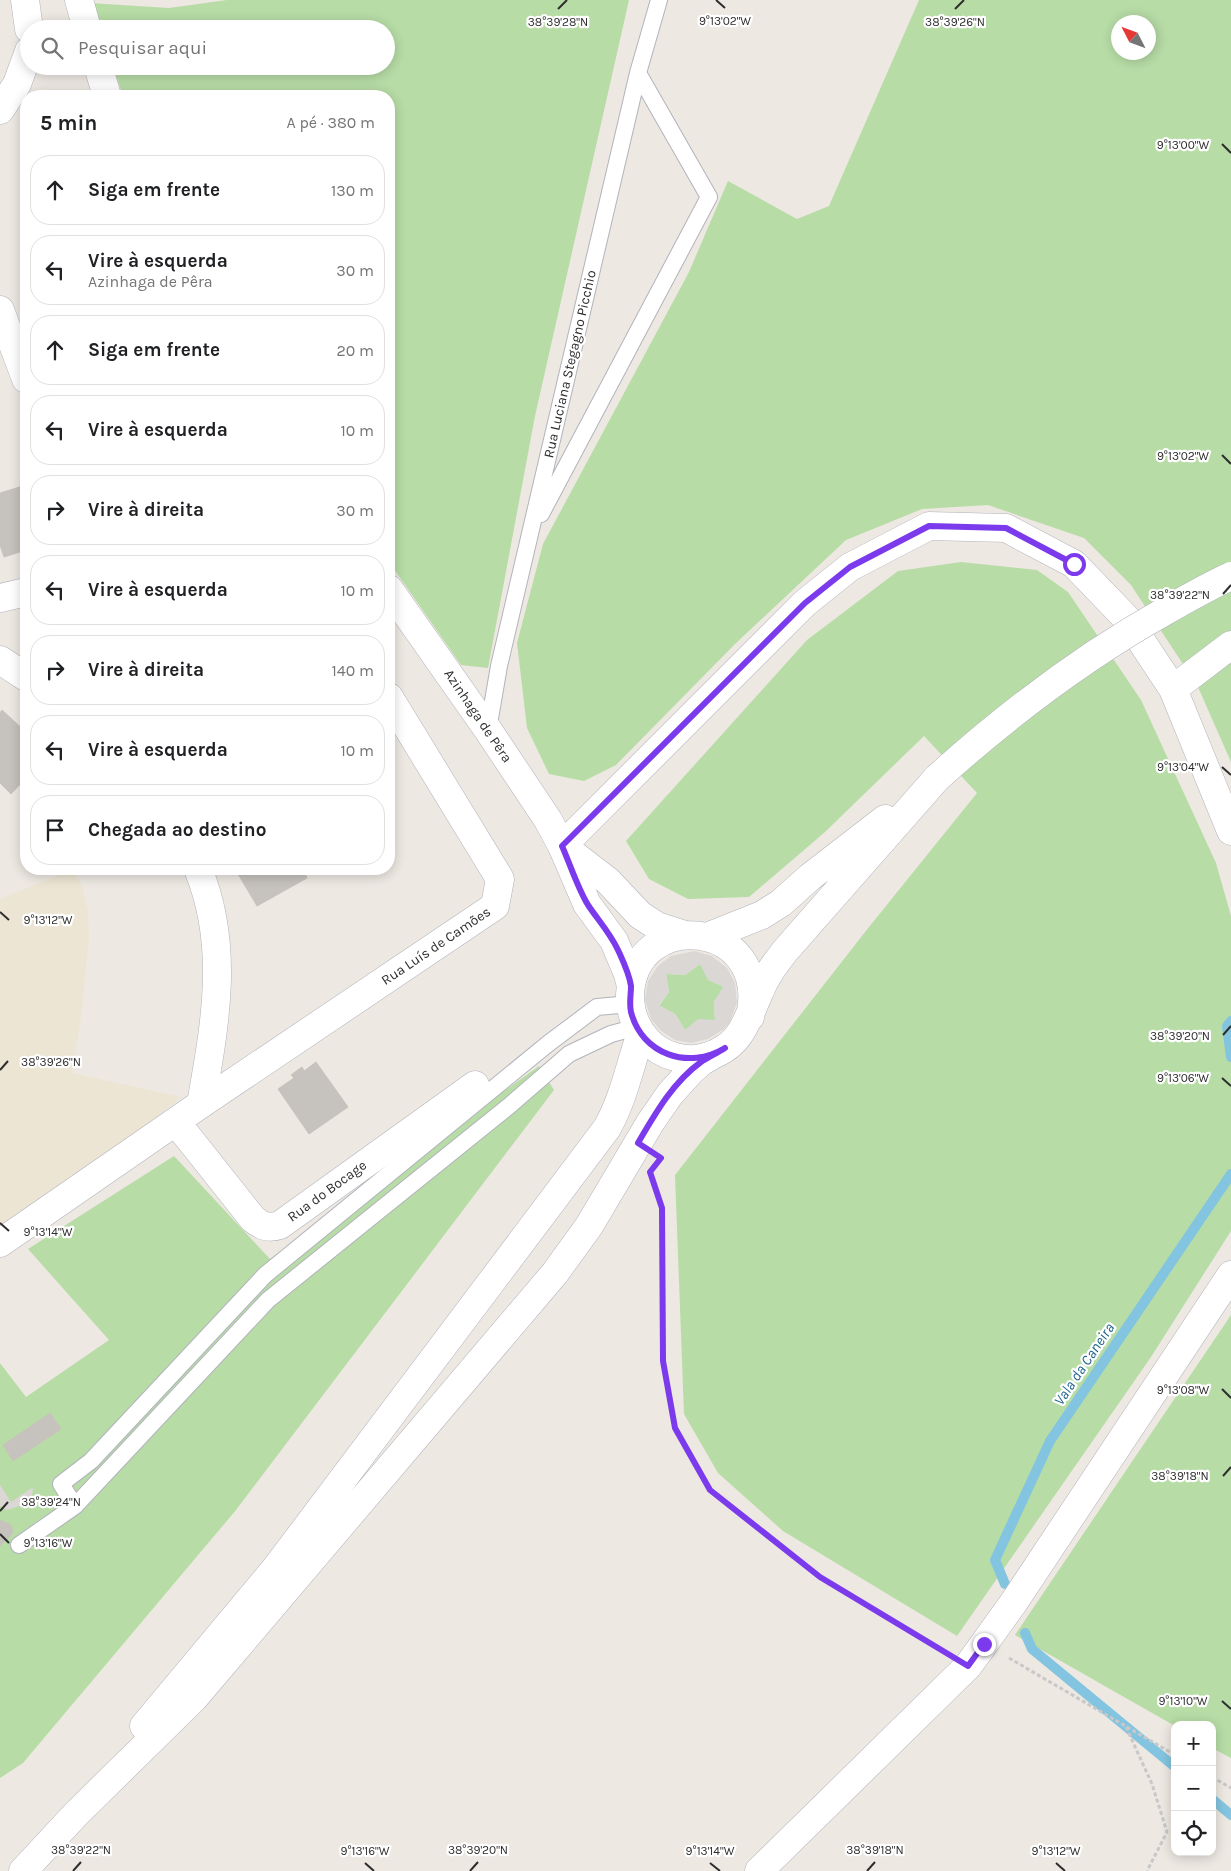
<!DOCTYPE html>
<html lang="pt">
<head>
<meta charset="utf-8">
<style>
  body { margin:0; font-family:Karla,sans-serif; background:#f6f6f6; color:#202124 }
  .controls { position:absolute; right:15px; bottom:15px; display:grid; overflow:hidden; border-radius:10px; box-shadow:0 2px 12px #0003 }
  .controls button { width:45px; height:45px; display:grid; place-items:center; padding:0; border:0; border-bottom:1px solid #e0e0e0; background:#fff; color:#202124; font:25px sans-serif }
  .compass { position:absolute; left:1111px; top:15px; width:45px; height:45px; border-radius:50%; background:#fff; box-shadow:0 2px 12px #0003; rotate:312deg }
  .stop { position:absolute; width:15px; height:15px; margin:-11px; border:4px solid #7c3aed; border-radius:50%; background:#fff }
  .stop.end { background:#7c3aed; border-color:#fff; box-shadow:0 1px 5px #0008 }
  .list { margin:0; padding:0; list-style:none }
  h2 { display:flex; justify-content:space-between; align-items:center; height:65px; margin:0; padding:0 20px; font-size:21px }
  h2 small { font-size:16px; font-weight:400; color:#757577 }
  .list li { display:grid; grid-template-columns:32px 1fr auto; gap:15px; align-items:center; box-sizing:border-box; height:70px; margin:0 10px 10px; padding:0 10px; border:1px solid #e0e0e0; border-radius:20px }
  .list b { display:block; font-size:19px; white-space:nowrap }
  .list p { margin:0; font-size:16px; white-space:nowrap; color:#757577 }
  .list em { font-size:16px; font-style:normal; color:#757577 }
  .icon { flex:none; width:28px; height:28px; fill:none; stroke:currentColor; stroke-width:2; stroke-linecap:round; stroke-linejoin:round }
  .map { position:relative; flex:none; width:1231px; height:1871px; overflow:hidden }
  .search { position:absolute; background:#fff; box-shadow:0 2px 12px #0003; left:20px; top:20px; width:375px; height:55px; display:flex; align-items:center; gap:12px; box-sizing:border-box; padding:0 18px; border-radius:28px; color:#757577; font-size:19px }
  .panel { position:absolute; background:#fff; box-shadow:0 2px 12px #0003; left:20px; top:90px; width:375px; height:785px; border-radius:20px }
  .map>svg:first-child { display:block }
  .education { fill:#ece5d4 }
  .green { fill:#b7dca6; fill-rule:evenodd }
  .plaza { fill:#dad7d4; fill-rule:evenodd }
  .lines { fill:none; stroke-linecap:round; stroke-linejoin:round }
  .stream { stroke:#83c5e0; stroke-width:10 }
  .building { fill:#c6c2bd; stroke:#c8c4bb }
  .lane-casing { stroke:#b2b3bc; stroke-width:18 }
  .street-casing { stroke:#b2b3bc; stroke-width:29 }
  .secondary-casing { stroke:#b2b3bc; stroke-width:29 }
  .path { stroke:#c8c8c8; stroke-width:3; stroke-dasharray:4 2.5; stroke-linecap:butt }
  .lane { stroke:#fff; stroke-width:16 }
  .street { stroke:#fff; stroke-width:28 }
  .secondary { stroke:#fff; stroke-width:28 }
  .secondary-bridge-casing { stroke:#b2b3bc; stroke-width:29; stroke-linecap:butt }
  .secondary-bridge { stroke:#fff; stroke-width:28 }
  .route { stroke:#7c3aed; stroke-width:6 }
  .ticks { fill:none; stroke:#2d2d2d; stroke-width:2 }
  .labels { text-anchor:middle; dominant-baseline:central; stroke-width:4.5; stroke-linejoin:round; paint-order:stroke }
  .street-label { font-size:14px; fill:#2d2d2d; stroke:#fff }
  .water-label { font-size:15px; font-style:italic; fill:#20668f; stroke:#fff }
  .ticks-label { font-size:12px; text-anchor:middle; fill:#2d2d2d; stroke:#fff; stroke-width:4.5; stroke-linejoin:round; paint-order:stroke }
</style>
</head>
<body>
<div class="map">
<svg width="1231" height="1871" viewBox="0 0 1231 1871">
  <rect width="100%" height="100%" fill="#ede8e2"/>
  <path class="education" d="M72,870L82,886L88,911L89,938L81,1018L72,1073L181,1097L102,1161L0,1229V899Z"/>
  <path class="green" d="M227,0H629L535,416L488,668L461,665L389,562V96H123L113,66H386V29H99L90,3L169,8Z
    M919,0H1231V762L1198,687L1131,585L1084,538L988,505L922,509L846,540L735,644L616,765L584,781L549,774L527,728L517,643L543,544L689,272L728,181L797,219L829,206ZM1118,22H1148V52H1118Z
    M961,562L1037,570L1068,592L1141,700L1216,863L1231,916V1231L1151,1357L957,1636L783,1531L718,1473L684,1414L675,1175L869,927L977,793L924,736L825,832L749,897L688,899L649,879L626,841L807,640L898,571Z
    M700,964L724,987L714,1002L715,1020L685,1030L675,1014L659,1006L669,992L666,974L685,975Z
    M539,1066L554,1090L236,1510L23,1763L0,1778V1363L26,1397L109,1340L28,1249L174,1156L270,1259Z
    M1231,1315V1758L1212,1748V1725H1175V1726L1015,1635Z"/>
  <path class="plaza" d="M694,951L712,956L727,968L735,983L737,1002L730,1022L724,1029L708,1039L691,1043L675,1040L660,1030L651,1019L645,1000L648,981L658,966L671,956ZM700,964L708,980L723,987L714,1002L715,1020L698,1019L685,1030L675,1014L659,1005L669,992L666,974L685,975Z
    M0,1485L11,1502L33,1487L32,1497L29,1503L7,1510L0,1506Z"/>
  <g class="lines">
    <path class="stream" d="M1231,1021L1227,1026L1231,1057
      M1005,1584L995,1560L1050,1441L1231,1174
      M1025,1633L1032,1649L1175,1767
      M1212,1799L1231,1815"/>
  </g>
  <path class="building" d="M26,485V550L4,557L0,545V493Z
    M2,710L26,732V778L11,794L0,783V713Z
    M235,869H303L307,878L257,906Z
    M316,1062L348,1107L309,1134L278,1089L294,1078L291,1075L302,1067L304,1071Z
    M50,1413L61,1429L13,1461L3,1445Z
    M0,1520L11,1525L13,1531L12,1534L0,1546Z"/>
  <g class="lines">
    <defs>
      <path id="lane" d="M541,514L709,197L638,73
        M488,730L499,666L638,73L659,0
        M75,1506L61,1484L91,1461L265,1275L549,1043L597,1007L630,1004
        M19,1545L75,1506L268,1300L509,1106L569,1054L611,1034L637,1027"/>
      <path id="street" d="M25,0L29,29
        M0,110L17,84L29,51
        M0,310L26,379
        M0,598L26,592
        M0,660L26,677
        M1173,689L1231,645
        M562,846L805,603L850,567L929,526L1006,528L1074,564L1126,618L1173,689L1231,831
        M198,869C230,946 215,1025 201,1104
        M176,1122L253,1219C262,1226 268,1229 280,1225L475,1085
        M0,1243L201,1104L495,906L500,879L389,697
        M759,1871L968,1666L1014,1602L1231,1275"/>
      <path id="secondary" d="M79,0L87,29
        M98,66L107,96
        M389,589L488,730L548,820L562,846L587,904L614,941L628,974L631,986
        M565,848L608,881L640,915L657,926L685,935
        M707,937L762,915L781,903L810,877L885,819
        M750,1017C772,919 634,906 630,995C630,1012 635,1027 647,1040C661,1056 686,1063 706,1057C741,1047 746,1022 759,993C765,977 775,964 785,951L937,778
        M144,1726L276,1568L607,1128C624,1098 630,1065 641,1033
        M23,1871L76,1814L194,1698L555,1273L589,1226L650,1123L670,1094L691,1071L701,1062L725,1048"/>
    </defs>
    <use href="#lane" class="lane-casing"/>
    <use href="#street" class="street-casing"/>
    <use href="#secondary" class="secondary-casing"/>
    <path class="path" d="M652,1178L662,1208L663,1361L675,1427L710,1490L820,1577L942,1650
      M1009,1658L1175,1755
      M1126,1727L1152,1784L1167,1832L1147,1871
      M1212,1777L1231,1788"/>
    <use href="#lane" class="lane"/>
    <use href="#street" class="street"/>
    <use href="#secondary" class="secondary"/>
    <defs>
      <path id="secondary-bridge" d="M937,778C1009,713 1083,657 1167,610C1188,598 1209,586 1231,576"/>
    </defs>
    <use href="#secondary-bridge" class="secondary-bridge-casing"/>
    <use href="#secondary-bridge" class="secondary-bridge"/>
  </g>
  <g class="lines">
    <path class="route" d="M984,1644L968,1666L820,1577L710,1490L675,1428L663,1361L662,1208L650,1172L661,1158L638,1143C655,1114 673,1082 701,1062C709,1057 717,1053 725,1048C689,1070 642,1055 631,1012C629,1003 631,995 631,986C629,973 623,961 618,950C610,933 598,920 588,905C578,889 570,864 562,846L805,603L850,567L929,526L1006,528L1074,564"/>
  </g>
  <path class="ticks" d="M716,0L725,8M558,9L567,0M955,9L964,0M1222,144L1231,153M1222,455L1231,464M1223,594L1231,585M1222,767L1231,775M0,912L9,920M1223,1035L1231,1026M0,1070L8,1061M1222,1078L1231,1086M0,1223L9,1231M1222,1389L1231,1398M1223,1476L1231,1467M0,1511L8,1502M0,1534L9,1543M1222,1701L1231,1709M365,1863L374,1871M710,1863L720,1871M1056,1863L1065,1871M73,1871L81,1862M470,1871L478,1862M867,1871L875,1862"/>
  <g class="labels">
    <g class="street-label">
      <text transform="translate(570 364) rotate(-77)">Rua Luciana Stegagno Picchio</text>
      <text transform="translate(478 716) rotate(56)">Azinhaga de Pêra</text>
      <text transform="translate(436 946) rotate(-34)">Rua Luís de Camões</text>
      <text transform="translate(327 1191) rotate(-36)">Rua do Bocage</text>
    </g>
    <g class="water-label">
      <text transform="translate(1084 1364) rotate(-56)">Vala da Caneira</text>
    </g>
  </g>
  <g class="ticks-label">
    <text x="725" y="25">9°13'02"W</text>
    <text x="558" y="26">38°39'28"N</text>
    <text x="955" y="26">38°39'26"N</text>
    <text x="1183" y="149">9°13'00"W</text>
    <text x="1183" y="460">9°13'02"W</text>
    <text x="1180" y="599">38°39'22"N</text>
    <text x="1183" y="771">9°13'04"W</text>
    <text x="48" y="924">9°13'12"W</text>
    <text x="1180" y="1040">38°39'20"N</text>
    <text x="51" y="1066">38°39'26"N</text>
    <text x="1183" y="1082">9°13'06"W</text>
    <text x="48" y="1236">9°13'14"W</text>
    <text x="1183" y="1394">9°13'08"W</text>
    <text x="1180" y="1480">38°39'18"N</text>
    <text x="51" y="1506">38°39'24"N</text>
    <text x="48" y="1547">9°13'16"W</text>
    <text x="1183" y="1705">9°13'10"W</text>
    <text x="81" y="1854">38°39'22"N</text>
    <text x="478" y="1854">38°39'20"N</text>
    <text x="875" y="1854">38°39'18"N</text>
    <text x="365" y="1855">9°13'16"W</text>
    <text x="710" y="1855">9°13'14"W</text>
    <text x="1056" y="1855">9°13'12"W</text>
  </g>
</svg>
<div class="controls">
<button>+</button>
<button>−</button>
<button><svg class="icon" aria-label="locate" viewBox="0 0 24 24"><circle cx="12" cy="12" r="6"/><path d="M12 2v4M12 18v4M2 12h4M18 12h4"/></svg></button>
</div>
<svg class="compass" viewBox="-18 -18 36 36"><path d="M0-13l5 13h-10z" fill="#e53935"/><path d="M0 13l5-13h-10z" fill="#757577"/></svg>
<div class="stop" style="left:1074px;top:564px"></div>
<div class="stop end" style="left:984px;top:1644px"></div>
<div class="search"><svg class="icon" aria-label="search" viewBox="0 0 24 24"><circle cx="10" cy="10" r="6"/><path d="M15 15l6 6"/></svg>Pesquisar aqui</div>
<section class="panel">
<h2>5 min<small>A pé · 380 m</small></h2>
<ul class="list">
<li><svg class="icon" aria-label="ahead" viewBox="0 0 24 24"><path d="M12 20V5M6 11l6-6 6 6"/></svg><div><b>Siga em frente</b></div><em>130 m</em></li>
<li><svg class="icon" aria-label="left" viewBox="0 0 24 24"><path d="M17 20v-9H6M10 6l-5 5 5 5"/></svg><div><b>Vire à esquerda</b><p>Azinhaga de Pêra</p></div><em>30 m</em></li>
<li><svg class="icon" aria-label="ahead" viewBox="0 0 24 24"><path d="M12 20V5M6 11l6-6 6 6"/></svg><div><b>Siga em frente</b></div><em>20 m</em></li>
<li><svg class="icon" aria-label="left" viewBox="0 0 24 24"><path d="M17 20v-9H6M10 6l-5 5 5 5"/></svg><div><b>Vire à esquerda</b></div><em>10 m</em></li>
<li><svg class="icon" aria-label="right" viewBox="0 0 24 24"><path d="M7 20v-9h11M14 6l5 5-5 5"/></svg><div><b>Vire à direita</b></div><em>30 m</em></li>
<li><svg class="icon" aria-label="left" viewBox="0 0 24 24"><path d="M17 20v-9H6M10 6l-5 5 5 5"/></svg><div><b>Vire à esquerda</b></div><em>10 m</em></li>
<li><svg class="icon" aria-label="right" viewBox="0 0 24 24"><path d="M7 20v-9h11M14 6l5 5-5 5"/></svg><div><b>Vire à direita</b></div><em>140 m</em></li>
<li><svg class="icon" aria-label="left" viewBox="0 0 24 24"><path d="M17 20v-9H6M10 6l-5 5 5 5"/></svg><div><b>Vire à esquerda</b></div><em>10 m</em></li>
<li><svg class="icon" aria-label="arrive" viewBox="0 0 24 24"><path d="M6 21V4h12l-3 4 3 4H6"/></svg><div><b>Chegada ao destino</b></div></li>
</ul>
</section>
</div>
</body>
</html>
